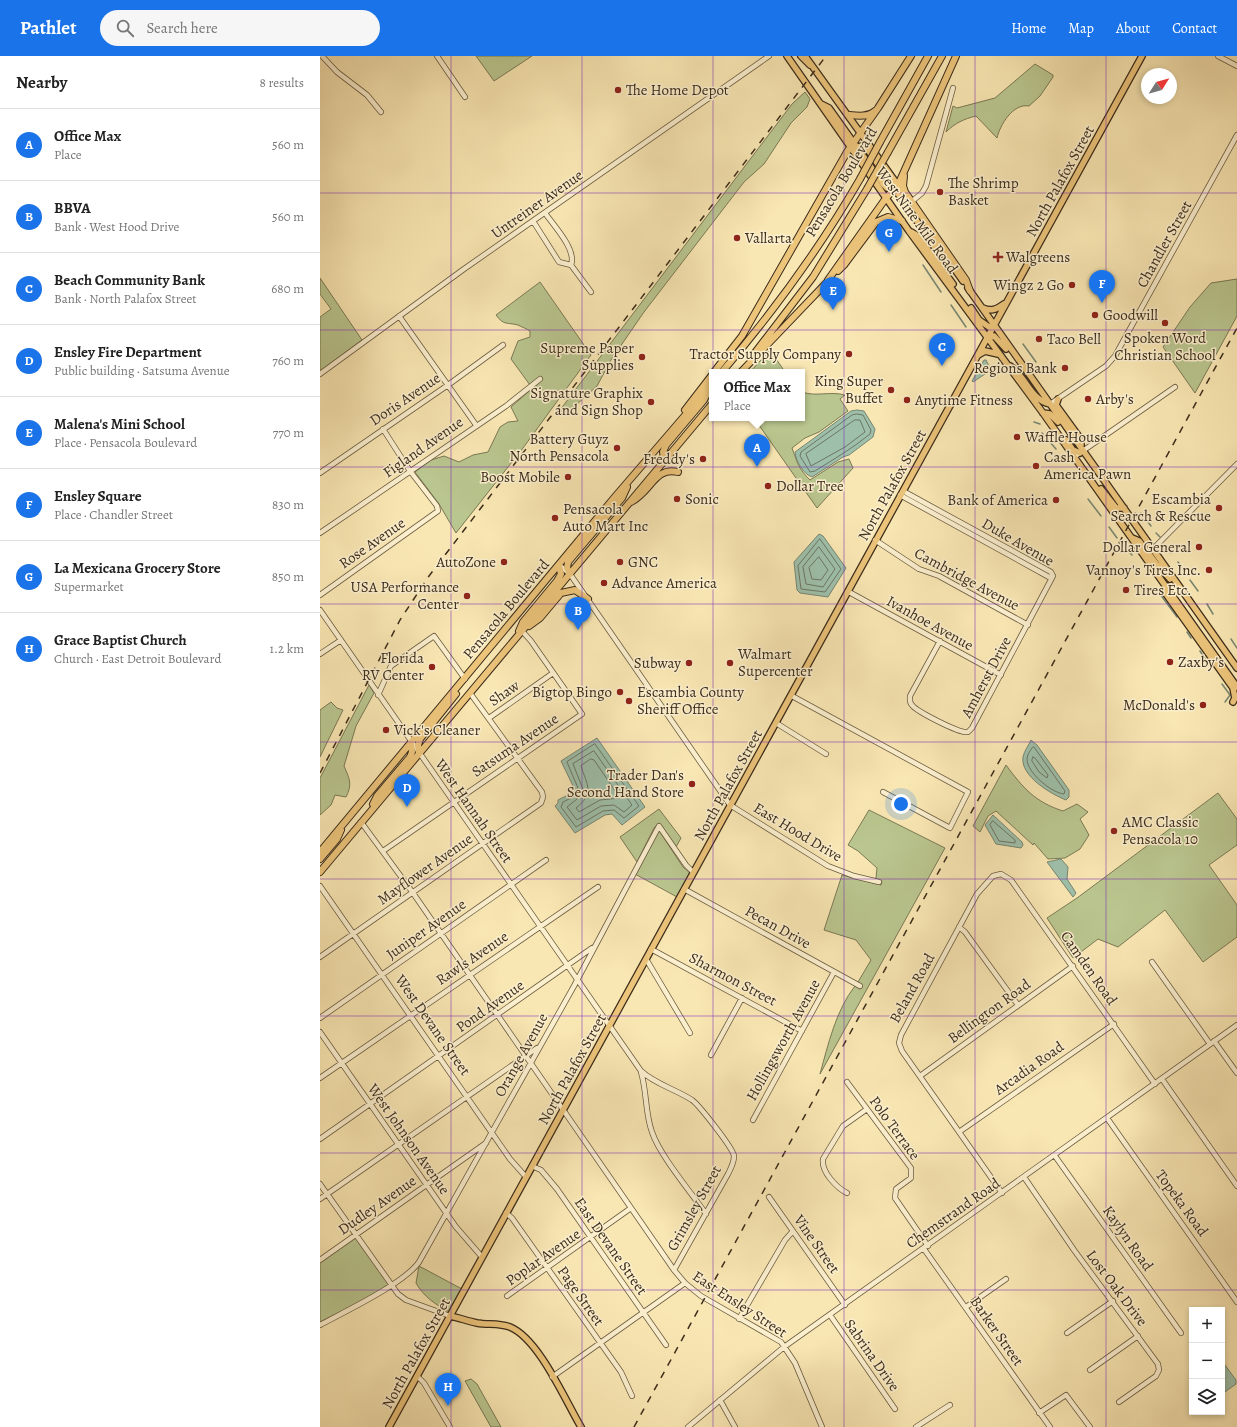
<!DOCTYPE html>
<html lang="en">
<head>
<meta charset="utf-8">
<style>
  body { margin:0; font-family:Alegreya,serif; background:#f6f6f6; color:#222 }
  .controls { position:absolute; right:12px; bottom:12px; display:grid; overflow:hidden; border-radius:0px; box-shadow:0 2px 6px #0003 }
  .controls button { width:36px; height:36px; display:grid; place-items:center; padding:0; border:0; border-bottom:1px solid #e0e0e0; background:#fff; color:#222; font:20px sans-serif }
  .compass { position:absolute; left:821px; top:12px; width:36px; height:36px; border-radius:50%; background:#fff; box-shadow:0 2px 6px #0003; rotate:53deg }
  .you { position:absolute; left:581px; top:748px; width:14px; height:14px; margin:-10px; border:3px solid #fff; border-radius:50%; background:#1a73e8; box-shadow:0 0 0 6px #1a73e833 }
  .badge { display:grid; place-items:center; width:26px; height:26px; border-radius:50%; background:#1a73e8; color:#fff; font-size:13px; font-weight:700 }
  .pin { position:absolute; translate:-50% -33px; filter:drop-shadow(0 1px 2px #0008) }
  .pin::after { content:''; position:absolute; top:21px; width:14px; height:12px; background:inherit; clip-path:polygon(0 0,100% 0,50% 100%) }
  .popup { position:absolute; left:389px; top:313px; width:96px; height:52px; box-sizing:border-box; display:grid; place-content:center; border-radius:0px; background:#fff; filter:drop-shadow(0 1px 3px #0005); font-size:13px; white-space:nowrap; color:#767676 }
  .popup b { font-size:15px; color:#222 }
  .popup::after { content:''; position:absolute; left:50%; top:100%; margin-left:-8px; border:8px solid transparent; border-top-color:#fff }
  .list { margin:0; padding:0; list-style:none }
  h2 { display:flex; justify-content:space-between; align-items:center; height:52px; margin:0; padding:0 16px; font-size:17px }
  h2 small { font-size:13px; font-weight:400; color:#767676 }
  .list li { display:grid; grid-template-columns:26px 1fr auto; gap:12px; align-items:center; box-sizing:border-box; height:72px; padding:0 16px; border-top:1px solid #e0e0e0 }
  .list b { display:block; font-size:15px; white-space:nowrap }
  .list p { margin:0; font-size:13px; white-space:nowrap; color:#767676 }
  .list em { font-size:13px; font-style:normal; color:#767676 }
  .icon { flex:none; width:22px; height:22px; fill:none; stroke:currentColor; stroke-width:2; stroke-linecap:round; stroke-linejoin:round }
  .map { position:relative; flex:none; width:917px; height:1371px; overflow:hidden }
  header { display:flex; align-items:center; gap:24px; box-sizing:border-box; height:56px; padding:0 20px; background:#1a73e8; color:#fff }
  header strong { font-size:19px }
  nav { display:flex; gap:22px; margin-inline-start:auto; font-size:14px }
  .search { width:280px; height:36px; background:#f6f6f6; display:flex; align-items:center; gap:10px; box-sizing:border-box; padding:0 14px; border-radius:22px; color:#767676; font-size:15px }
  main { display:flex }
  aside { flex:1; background:#fff }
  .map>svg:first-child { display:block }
  .green { fill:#bac68f; stroke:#7a7955 }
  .water { fill:#9ec0ab; stroke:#768571 }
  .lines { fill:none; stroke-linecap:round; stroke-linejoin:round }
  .shore { stroke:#6c7663; stroke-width:1 }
  .stream { stroke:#768571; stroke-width:1.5 }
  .minor-casing { stroke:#6a5b41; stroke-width:6 }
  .major-casing { stroke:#3b2c1b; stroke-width:8 }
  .highway-casing { stroke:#3b2c1b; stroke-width:8 }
  .minor { stroke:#fbefce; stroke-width:4.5 }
  .major { stroke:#ecc47a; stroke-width:5.5 }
  .highway { stroke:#ecc47a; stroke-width:6 }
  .rail { stroke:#3b2c1b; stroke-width:1.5; stroke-dasharray:7 7; stroke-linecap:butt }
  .highway-bridge-casing { stroke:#3b2c1b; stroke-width:8; stroke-linecap:butt }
  .highway-bridge { stroke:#ecc47a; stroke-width:6 }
  .grid { fill:none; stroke:#7b2cbf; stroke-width:1; stroke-opacity:0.55 }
  .poi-dot { fill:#8f2418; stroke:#fbefce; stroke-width:1.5 }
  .labels { text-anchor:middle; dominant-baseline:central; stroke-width:3; stroke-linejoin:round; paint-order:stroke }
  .poi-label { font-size:15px; fill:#3b2c1b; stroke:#fbefce; text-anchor:start }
  .street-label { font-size:15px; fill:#3b2c1b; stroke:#fbefce }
</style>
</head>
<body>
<header>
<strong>Pathlet</strong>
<div class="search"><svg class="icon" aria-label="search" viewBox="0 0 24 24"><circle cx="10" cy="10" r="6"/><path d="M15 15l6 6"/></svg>Search here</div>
<nav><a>Home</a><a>Map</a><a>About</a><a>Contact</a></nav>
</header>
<main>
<aside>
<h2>Nearby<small>8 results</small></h2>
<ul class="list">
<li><span class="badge">A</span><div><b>Office Max</b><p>Place</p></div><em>560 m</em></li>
<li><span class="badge">B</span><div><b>BBVA</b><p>Bank · West Hood Drive</p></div><em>560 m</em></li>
<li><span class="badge">C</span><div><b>Beach Community Bank</b><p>Bank · North Palafox Street</p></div><em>680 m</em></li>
<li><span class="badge">D</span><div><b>Ensley Fire Department</b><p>Public building · Satsuma Avenue</p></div><em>760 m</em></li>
<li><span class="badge">E</span><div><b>Malena's Mini School</b><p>Place · Pensacola Boulevard</p></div><em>770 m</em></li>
<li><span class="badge">F</span><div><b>Ensley Square</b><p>Place · Chandler Street</p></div><em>830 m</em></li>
<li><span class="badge">G</span><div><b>La Mexicana Grocery Store</b><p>Supermarket</p></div><em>850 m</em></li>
<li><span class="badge">H</span><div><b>Grace Baptist Church</b><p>Church · East Detroit Boulevard</p></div><em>1.2 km</em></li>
</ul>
</aside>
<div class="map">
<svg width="917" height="1371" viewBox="0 0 917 1371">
  <rect width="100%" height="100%" fill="#f9e7b3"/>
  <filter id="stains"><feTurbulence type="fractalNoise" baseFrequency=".005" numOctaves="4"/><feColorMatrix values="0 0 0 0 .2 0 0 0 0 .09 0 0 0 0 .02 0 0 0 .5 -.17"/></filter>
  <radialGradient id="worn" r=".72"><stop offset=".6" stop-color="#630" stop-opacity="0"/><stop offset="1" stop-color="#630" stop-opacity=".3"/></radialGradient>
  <path class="green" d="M156,0H212L174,25Z
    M715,8L733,19V21L720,40L709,50C693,47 680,69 677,82L656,60C644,63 635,67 626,76L633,50L637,52L675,42Z
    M485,36L490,43L487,51L471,67L444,108L424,126L324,256L291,304L277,330L245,359L240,354L472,48Z
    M0,222L42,284L0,315V261L11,253L0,238Z
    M917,223V260L875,337L843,291L870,251L891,227Z
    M220,226L271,299L203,392L136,477L119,448L95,416L111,404L124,400L139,406L153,399L168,396L180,371L188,366L198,365L191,351L223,323L221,320L210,329L191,303L198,285L210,281V275C207,273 202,271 198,269C187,266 184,270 176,259Z
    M450,294L465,316H430Z
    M482,336C496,341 510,335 525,339L520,343L528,355L499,376L485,382L472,392C478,408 478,412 490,424L518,406L529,403L533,412L497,452L434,362H482Z
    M49,629L54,637L36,670L24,710C29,722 33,728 26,741L15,739L11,749L0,759V722Z
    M11,646L17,652L23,654L0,701V654Z
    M686,709C703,732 715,746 743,755L757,748L768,756L760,763L769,779L760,793L745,802L728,803L714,787L713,789L676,755L668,760L660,776L653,770Z
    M898,737L917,763V789L889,809L917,849V881L883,906L845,854L798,891L778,883L753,902L727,862L757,842Z
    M339,753L361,782L356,791L339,767L334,772L317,806L300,781Z
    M549,754L625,792L500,1018C508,989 516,954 535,930L540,933L543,930L538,926L551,904L536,884L504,874L522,819L561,829L562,825L553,823L556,822L557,812L538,795L528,789Z
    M338,773L363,811L370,817L357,841L315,818Z
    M36,1179L71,1229L0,1269V1204Z
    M99,1210L142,1233L129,1256C115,1248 104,1241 96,1227Z
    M151,1323L157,1328L181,1371H171L145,1325Z"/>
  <path class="water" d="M664,304H666L671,314L653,326L652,325Z
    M537,354L544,355L555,373L553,381L529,399L523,401L492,421C483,418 476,405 475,396L531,355Z
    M499,478L503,480L526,512L508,541L480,537L477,534L474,506Z
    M277,682L325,751L302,769L292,758L285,759L255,777L235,750L238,747V744L250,738L254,732L241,705Z
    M711,684L717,689L749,734V741L746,744C731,738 700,720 703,701C704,695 709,689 711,684Z
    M673,759L702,786L703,789L701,792L676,788L665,769Z
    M741,803L748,811L747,823L756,837L753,841L727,806Z
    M902,1305L916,1324V1328L902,1338Z"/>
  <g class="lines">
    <path class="shore" d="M537,358L543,359L551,374L550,378C533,392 514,403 495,415L490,416L480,400L481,396L532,359Z
      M535,364H540L545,376L525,391L491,410L486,398Z
      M500,483L521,513L505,536L481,533L478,510Z
      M499,491L515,513L503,531L486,528L483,511Z
      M499,501L508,514L501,524L492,523L489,512Z
      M275,688L319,750L304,762L294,754L283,755L256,771L241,751L243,746L253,741L258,732L247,706Z
      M714,691L745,735L744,738C732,737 707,717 707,703C707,699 710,695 712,692Z
      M274,695L312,749L304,756L294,749L281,750L257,764L247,751L257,743L263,733L253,708Z
      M713,701L715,702L728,719L727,722L719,716L712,705Z
      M271,703L274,704L300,742L280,744L259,756L256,752C275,737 267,729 261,710Z
      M673,765L695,784V787L679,785L670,769Z"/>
    <path class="stream" d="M603,209L621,236
      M631,249L646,271
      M703,288L716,306
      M714,366L720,368
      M722,377L736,393
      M768,443L781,460
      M821,457L831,470
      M789,471L797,482
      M836,477L840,481
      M802,489L812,499
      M847,491L851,497
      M858,506L863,514
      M870,524L878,535
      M837,534L857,561
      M887,548L893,558
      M867,576L871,582
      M911,583L917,592
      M880,595L889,609
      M902,628L910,639L905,646"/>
    <defs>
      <path id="minor" d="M2,0L17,16L47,39L61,56
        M117,0L145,41
        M898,0L917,10
        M590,147L602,137L606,130L633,32
        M225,157C234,170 257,194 251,209
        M213,165L239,206L251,209L271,236
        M79,260L156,369
        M0,318L144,213L449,0
        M730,348L786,310L795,300L917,79
        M754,401L855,331
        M0,417L128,329L183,289
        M583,435L731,516L733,520
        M580,439L729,521L733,520
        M0,477L186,350L220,323
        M555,484L599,513L619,520L708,569
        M833,493L917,408
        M239,509L250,518L410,749L508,810L534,820L559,826
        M529,536L681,619
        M0,539L118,455L117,450L90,415L63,373
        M0,554L321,1015C335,1028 355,1033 372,1044C379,1049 413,1092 414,1100C414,1107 411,1112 408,1118L354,1214
        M620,585L590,640C590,643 589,646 592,649C596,655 640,678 648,676L652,672L733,520
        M0,598L21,584
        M58,639L71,610L114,580L145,623
        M472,640L648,736L630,772L563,736
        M169,662L233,617
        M456,667L506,698
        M41,766L93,837L354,1214L365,1227L381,1240L461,1286L475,1307L502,1371
        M63,795L262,658L211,585L202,575
        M0,830L190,1103L206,1121
        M364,833L540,930
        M639,871L645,876L698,949
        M331,893L482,975
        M0,901L221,747L223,741L222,736L150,637
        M326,903L370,977
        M832,906L890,988
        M0,962L226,804
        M0,976L136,1171L162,1201
        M894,985L917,1017
        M391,999L422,942
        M321,1016C327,1036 325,1057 332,1076C340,1100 371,1136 386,1158
        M600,1020L753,910
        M0,1022L278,831
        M842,1023L917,1130
        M527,1026L591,1112V1122L576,1133L575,1142L608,1190
        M787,1062L917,1246
        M433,1064L514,916
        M639,1076L794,968
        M0,1083L272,892
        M735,1100L861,1277
        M212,1110L221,1114L237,1133L346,1289
        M704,1121L754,1194L838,1308L839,1314L836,1320L799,1346
        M0,1128L78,1238L86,1244L130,1260
        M527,1137C517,1132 501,1116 503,1103L523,1070L547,1053
        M682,1137L582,995L579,987L581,979L657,838L673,820L681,818L691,824L835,1028
        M449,1141L525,1249
        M0,1143L217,992
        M186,1157L192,1162L301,1316L312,1340
        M604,1193L730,1371
        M0,1204L166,1087
        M187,1240L311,1152
        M646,1251L686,1223
        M510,1259L575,1353
        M419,1263L465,1184L473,1175
        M0,1269C24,1256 85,1227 99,1206L254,930L339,770L366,809L373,816
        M747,1277L793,1245
        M770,1314L818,1280
        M97,1320L104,1327L130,1371
        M232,1321L365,1227
        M400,1344L415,1371
        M719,1357L746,1339L770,1371
        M368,1371L464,1291L917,969
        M596,1371L630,1349"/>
      <path id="major" d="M467,0L589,175L723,357L917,631
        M481,0L490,9
        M485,0L585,139
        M501,48L509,52L563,128L567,132L576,130
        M531,92L543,90L548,94L614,190L620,196
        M591,176L598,180L633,228
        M610,178L643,225
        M616,201L628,211H633
        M648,232L917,612
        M651,252L659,264L669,271L674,269
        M663,252C671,256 677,253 684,248
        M667,282L674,280L686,293
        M658,299L665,295L678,298
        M690,310C706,320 710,344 730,348
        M738,343L736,349L760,382L761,389
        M723,357L730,358L738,366
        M746,384L753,394L760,397
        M781,433L796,452H804
        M812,482L819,485L837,509L841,511L844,509
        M836,515L844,516L850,523
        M846,530V538L913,632L915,642L913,646
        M130,1260C139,1262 148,1265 157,1267C168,1269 179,1267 190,1271C219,1283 245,1344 261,1371
        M69,1371L822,0"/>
      <path id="highway" d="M529,59C539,60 548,61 555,55
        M560,86L608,0
        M568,96L622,0
        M584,120L583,130L585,136L646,224L650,235
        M518,215L524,209L556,166L568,161L582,165
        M508,224L566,142L578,129L636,0
        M434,298L493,221L547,133
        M394,316L422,280L527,96L558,52L591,0
        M402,316C454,255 500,192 540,123
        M421,316L511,222
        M365,354L392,319
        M344,404L343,396L346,389L384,344L388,336
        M311,446C331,436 335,410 358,416
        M250,518L247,512L248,506L302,442L307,431
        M209,570L220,562L241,537L255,534L268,543
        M199,575L203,566L237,525L241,518L239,509
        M99,698L98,689L100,683L136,638
        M53,748L57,740L90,701L92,696L91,687
        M0,796L294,442L392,328
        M0,803L17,783L21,774
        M0,816L392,348"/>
    </defs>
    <use href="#minor" class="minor-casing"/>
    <use href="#major" class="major-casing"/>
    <use href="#highway" class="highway-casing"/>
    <use href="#minor" class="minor"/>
    <use href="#major" class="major"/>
    <use href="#highway" class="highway"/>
    <path class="rail" d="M0,717L80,564L109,520L506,0
      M314,1371L917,272"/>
    <defs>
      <path id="highway-bridge" d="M540,123L560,86
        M547,133L568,96"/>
    </defs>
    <use href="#highway-bridge" class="highway-bridge-casing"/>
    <use href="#highway-bridge" class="highway-bridge"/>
  </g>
  <path class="grid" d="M131,0V1371M262,0V1371M393,0V1371M524,0V1371M655,0V1371M786,0V1371M0,137H917M0,274H917M0,411H917M0,548H917M0,686H917M0,823H917M0,960H917M0,1097H917M0,1234H917"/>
  <g class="poi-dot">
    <circle cx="298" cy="34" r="4"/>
    <circle cx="620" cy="136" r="4"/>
    <circle cx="417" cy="182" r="4"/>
    <path d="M676 195h4v4h4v4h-4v4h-4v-4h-4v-4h4z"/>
    <circle cx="752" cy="229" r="4"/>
    <circle cx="775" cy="259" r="4"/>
    <circle cx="845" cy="267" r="4"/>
    <circle cx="719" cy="283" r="4"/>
    <circle cx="529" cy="298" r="4"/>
    <circle cx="322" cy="301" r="4"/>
    <circle cx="745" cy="312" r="4"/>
    <circle cx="571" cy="334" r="4"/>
    <circle cx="768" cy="343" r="4"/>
    <circle cx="587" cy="344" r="4"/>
    <circle cx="331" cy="346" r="4"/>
    <circle cx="697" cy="381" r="4"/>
    <circle cx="297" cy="392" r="4"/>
    <circle cx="383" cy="403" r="4"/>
    <circle cx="716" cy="410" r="4"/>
    <circle cx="248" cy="421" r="4"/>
    <circle cx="448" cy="430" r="4"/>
    <circle cx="357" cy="443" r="4"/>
    <circle cx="736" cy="444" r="4"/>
    <circle cx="899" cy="452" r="4"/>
    <circle cx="235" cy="462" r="4"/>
    <circle cx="879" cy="491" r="4"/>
    <circle cx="184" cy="506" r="4"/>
    <circle cx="300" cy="506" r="4"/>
    <circle cx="889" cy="514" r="4"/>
    <circle cx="284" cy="527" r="4"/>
    <circle cx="806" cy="534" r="4"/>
    <circle cx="147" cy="540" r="4"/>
    <circle cx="850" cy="606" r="4"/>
    <circle cx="369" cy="607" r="4"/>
    <circle cx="410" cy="607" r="4"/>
    <circle cx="112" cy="611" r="4"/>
    <circle cx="300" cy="636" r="4"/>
    <circle cx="309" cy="645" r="4"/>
    <circle cx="883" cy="649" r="4"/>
    <circle cx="66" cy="674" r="4"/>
    <circle cx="372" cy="728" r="4"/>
    <circle cx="794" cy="775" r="4"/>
  </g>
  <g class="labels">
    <g class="poi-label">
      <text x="306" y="34">The Home Depot</text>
      <text x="628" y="127">The Shrimp<tspan x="628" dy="17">Basket</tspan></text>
      <text x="425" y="182">Vallarta</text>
      <text x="686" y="201">Walgreens</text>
      <text x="744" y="229" text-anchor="end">Wingz 2 Go</text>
      <text x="783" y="259">Goodwill</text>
      <text x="845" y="282" text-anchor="middle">Spoken Word<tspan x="845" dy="17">Christian School</tspan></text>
      <text x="727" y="283">Taco Bell</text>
      <text x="314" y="292" text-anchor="end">Supreme Paper<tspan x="314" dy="17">Supplies</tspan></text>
      <text x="521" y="298" text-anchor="end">Tractor Supply Company</text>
      <text x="737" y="312" text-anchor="end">Regions Bank</text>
      <text x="563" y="325" text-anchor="end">King Super<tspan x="563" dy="17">Buffet</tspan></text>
      <text x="323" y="337" text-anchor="end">Signature Graphix<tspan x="323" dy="17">and Sign Shop</tspan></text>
      <text x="776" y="343">Arby's</text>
      <text x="595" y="344">Anytime Fitness</text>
      <text x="705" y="381">Waffle House</text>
      <text x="289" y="383" text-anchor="end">Battery Guyz<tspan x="289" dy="17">North Pensacola</tspan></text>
      <text x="724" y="401">Cash<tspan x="724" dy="17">America Pawn</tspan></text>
      <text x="375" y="403" text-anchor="end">Freddy's</text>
      <text x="240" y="421" text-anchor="end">Boost Mobile</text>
      <text x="456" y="430">Dollar Tree</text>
      <text x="365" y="443">Sonic</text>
      <text x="891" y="443" text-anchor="end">Escambia<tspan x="891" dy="17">Search &amp; Rescue</tspan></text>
      <text x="728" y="444" text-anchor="end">Bank of America</text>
      <text x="243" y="453">Pensacola<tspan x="243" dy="17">Auto Mart Inc</tspan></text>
      <text x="871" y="491" text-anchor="end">Dollar General</text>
      <text x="176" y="506" text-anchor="end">AutoZone</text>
      <text x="308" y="506">GNC</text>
      <text x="881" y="514" text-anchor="end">Vannoy's Tires Inc.</text>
      <text x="292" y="527">Advance America</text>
      <text x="139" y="531" text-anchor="end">USA Performance<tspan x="139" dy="17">Center</tspan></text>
      <text x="814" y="534">Tires Etc.</text>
      <text x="418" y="598">Walmart<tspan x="418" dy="17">Supercenter</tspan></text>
      <text x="104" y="602" text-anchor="end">Florida<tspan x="104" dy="17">RV Center</tspan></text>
      <text x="858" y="606">Zaxby's</text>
      <text x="361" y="607" text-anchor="end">Subway</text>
      <text x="292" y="636" text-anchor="end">Bigtop Bingo</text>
      <text x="317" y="636">Escambia County<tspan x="317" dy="17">Sheriff Office</tspan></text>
      <text x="875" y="649" text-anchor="end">McDonald's</text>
      <text x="74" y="674">Vick's Cleaner</text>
      <text x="364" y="719" text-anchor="end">Trader Dan's<tspan x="364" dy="17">Second Hand Store</tspan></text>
      <text x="802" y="766">AMC Classic<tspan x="802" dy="17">Pensacola 10</tspan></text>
    </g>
    <g class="street-label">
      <text transform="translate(740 125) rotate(-61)">North Palafox Street</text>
      <text transform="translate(521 126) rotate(-59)">Pensacola Boulevard</text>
      <text transform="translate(217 148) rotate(-35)">Untreiner Avenue</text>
      <text transform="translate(597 164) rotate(54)">West Nine Mile Road</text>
      <text transform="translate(844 188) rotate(-61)">Chandler Street</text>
      <text transform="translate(85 343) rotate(-34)">Doris Avenue</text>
      <text transform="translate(103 391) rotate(-35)">Figland Avenue</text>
      <text transform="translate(572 429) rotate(-61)">North Palafox Street</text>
      <text transform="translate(698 486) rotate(30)">Duke Avenue</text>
      <text transform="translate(52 487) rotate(-35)">Rose Avenue</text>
      <text transform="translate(647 523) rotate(28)">Cambridge Avenue</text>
      <text transform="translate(186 553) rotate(-50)">Pensacola Boulevard</text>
      <text transform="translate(610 567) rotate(29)">Ivanhoe Avenue</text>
      <text transform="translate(666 621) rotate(-62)">Amherst Drive</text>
      <text transform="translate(184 637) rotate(-35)">Shaw</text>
      <text transform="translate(195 689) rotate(-34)">Satsuma Avenue</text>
      <text transform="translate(408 729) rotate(-61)">North Palafox Street</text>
      <text transform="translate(154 755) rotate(55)">West Hannah Street</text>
      <text transform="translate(478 776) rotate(31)">East Hood Drive</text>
      <text transform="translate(105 813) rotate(-35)">Mayflower Avenue</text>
      <text transform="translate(458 871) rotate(29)">Pecan Drive</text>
      <text transform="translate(106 873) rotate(-35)">Juniper Avenue</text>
      <text transform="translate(152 902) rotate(-34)">Rawls Avenue</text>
      <text transform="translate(769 912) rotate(55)">Camden Road</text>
      <text transform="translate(413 923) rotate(28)">Sharmon Street</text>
      <text transform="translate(592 932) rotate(-61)">Beland Road</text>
      <text transform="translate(170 950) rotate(-35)">Pond Avenue</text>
      <text transform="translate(669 955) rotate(-36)">Bellington Road</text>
      <text transform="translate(113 969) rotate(55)">West Devane Street</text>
      <text transform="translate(463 984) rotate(-61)">Hollingsworth Avenue</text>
      <text transform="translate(201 999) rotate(-61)">Orange Avenue</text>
      <text transform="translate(709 1012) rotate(-35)">Arcadia Road</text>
      <text transform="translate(252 1013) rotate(-61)">North Palafox Street</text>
      <text transform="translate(575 1072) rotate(54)">Polo Terrace</text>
      <text transform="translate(89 1083) rotate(55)">West Johnson Avenue</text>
      <text transform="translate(862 1147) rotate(54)">Topeka Road</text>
      <text transform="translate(57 1149) rotate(-35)">Dudley Avenue</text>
      <text transform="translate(374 1152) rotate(-61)">Grimsley Street</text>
      <text transform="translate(633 1157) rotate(-35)">Chemstrand Road</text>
      <text transform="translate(808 1182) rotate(55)">Kaylyn Road</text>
      <text transform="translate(497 1188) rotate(55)">Vine Street</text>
      <text transform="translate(291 1190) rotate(55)">East Devane Street</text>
      <text transform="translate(223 1201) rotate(-35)">Poplar Avenue</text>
      <text transform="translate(797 1232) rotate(53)">Lost Oak Drive</text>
      <text transform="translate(261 1240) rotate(55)">Page Street</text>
      <text transform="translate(420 1248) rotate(33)">East Ensley Street</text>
      <text transform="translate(677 1275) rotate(55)">Barker Street</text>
      <text transform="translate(96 1297) rotate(-61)">North Palafox Street</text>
      <text transform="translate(552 1299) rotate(55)">Sabrina Drive</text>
    </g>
  </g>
  <rect width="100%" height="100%" filter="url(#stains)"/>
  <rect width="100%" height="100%" fill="url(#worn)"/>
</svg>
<div class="controls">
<button>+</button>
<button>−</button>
<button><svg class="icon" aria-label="layers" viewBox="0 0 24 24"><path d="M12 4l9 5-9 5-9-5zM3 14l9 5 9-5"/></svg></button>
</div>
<svg class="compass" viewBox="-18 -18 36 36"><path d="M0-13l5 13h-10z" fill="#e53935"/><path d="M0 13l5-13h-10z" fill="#767676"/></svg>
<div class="you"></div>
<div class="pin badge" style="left:437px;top:411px">A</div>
<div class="popup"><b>Office Max</b>Place</div>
<div class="pin badge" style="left:258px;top:574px">B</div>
<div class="pin badge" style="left:622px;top:310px">C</div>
<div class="pin badge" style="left:87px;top:751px">D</div>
<div class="pin badge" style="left:513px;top:254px">E</div>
<div class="pin badge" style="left:782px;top:247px">F</div>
<div class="pin badge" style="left:569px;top:196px">G</div>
<div class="pin badge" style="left:128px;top:1350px">H</div>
</div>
</main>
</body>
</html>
